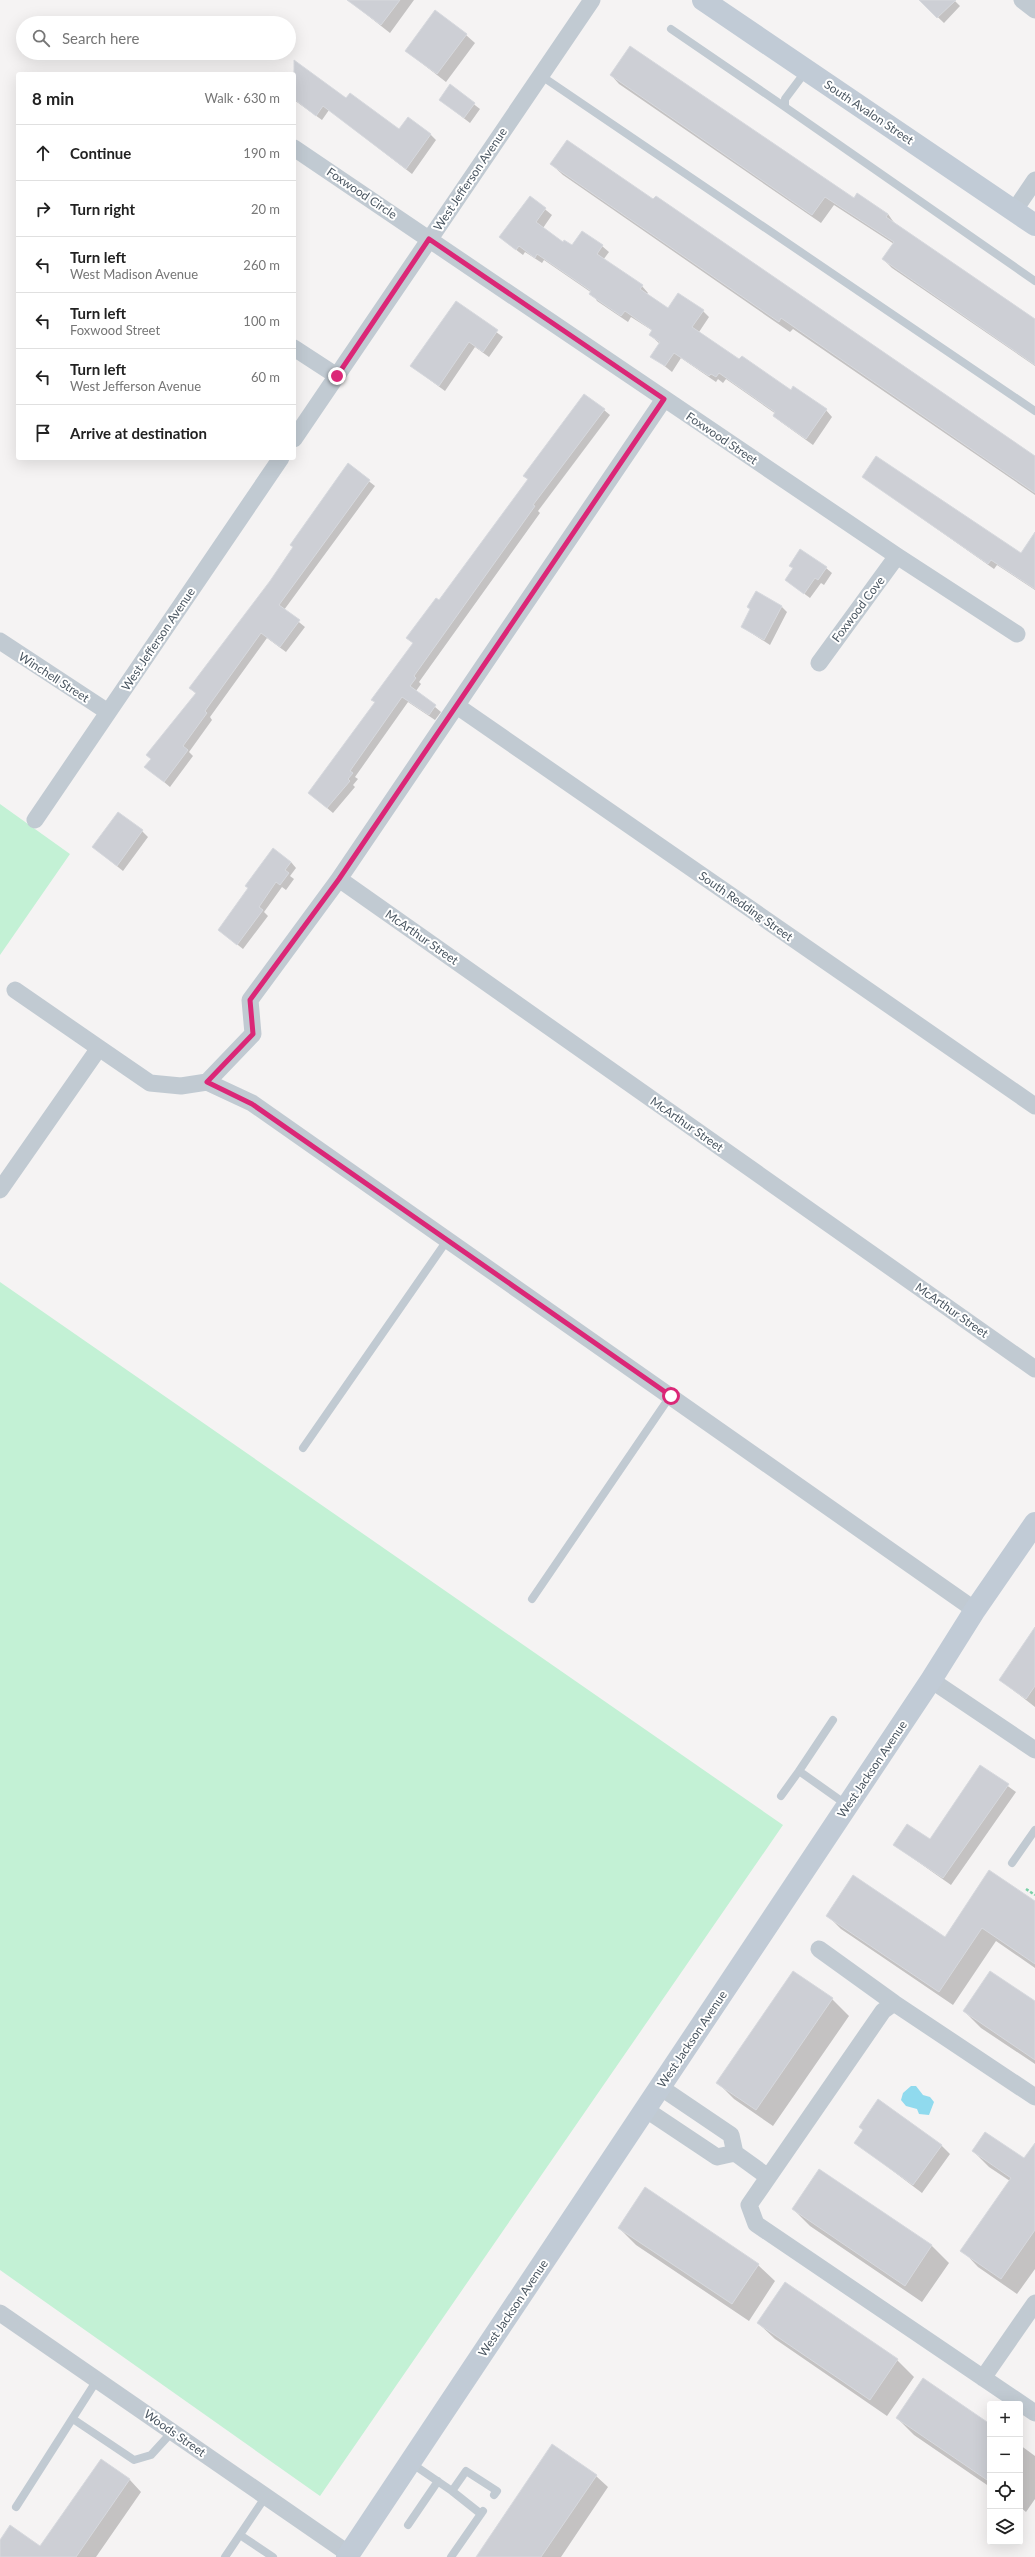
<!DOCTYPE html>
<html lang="en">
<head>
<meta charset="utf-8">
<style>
  body { margin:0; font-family:Lato,sans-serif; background:#f2f2f2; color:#222 }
  .controls { position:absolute; right:12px; bottom:12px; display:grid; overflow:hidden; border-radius:4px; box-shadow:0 4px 16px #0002 }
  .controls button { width:36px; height:36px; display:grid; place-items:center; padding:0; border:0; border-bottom:1px solid #e0e0e0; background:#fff; color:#222; font:20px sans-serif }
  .stop { position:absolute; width:12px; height:12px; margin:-9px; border:3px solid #db2777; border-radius:50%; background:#fff }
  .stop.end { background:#db2777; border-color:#fff; box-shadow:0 1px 4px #0008 }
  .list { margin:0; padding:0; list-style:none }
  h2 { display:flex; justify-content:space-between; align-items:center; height:52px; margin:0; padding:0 16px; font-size:17px }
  h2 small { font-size:13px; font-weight:400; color:#767676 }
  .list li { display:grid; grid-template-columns:26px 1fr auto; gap:12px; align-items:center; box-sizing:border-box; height:56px; padding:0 16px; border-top:1px solid #e0e0e0 }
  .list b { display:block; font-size:15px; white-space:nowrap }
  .list p { margin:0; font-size:13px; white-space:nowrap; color:#767676 }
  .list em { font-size:13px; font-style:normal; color:#767676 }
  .icon { flex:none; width:22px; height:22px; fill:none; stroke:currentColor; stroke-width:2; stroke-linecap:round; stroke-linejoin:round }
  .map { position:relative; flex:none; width:1035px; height:2557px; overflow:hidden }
  .search { position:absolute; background:#fff; box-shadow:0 4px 16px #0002; left:16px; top:16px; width:280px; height:44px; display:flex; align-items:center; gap:10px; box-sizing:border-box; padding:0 14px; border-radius:22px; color:#767676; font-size:15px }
  .panel { position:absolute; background:#fff; box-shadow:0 4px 16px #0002; left:16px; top:72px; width:280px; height:388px; border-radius:4px }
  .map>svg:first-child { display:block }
  .green { fill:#c3f1d5 }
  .water { fill:#90daee }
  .shadow { fill:#0003 }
  .building { fill:#cdcfd5; stroke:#d7d9de }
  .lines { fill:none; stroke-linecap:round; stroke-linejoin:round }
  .path { stroke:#7ad0a6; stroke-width:2.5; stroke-dasharray:3 2; stroke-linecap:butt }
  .lane { stroke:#c1cad2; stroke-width:8 }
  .street { stroke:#c1cad2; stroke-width:17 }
  .secondary { stroke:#c1cbd6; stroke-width:22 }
  .route { stroke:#db2777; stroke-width:5 }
  .labels { text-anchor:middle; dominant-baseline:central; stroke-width:4; stroke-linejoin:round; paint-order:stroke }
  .street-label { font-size:12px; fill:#4a5661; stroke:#fff }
</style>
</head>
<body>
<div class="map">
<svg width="1035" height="2557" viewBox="0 0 1035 2557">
  <rect width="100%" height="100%" fill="#f5f3f3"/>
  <path class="green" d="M0,804L70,854L0,955Z
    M0,1282L783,1825L320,2496L0,2270Z"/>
  <path class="water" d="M911,2086H916L923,2095L930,2097L934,2102L929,2115L919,2114L917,2109L906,2106L901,2100L903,2093Z"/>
  <path class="shadow" d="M348,0H414L390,33Z
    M920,0H954L960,6L944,23Z
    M466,35L475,43L446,82L406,51Z
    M299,65L347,99L399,131L408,118L431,135L436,140L412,174L329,110L322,120L294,100V74H292Z
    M611,75L854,200L888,214L895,224L1035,320V366L892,268L883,259L894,244L834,205L821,223L619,84Z
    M450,86L480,109L470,123L440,100Z
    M551,164L1035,458V495L793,329L790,332L563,175Z
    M530,197L552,215L543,228L563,243L573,247L602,246L609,252L603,260L642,286L648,293L647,294L668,309L703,311L709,317L699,332L740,361L826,410L832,417L813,445L781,422L774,416L776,414L726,379L723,383L718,379L716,382L681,358L672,372L652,356L660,344L650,335L653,331L631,317L628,322L597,301L592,293L544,260L542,263L525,252L523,255L507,243L500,237Z
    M456,303L503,337L489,357L475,347L445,391L411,366Z
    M604,410L610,415L538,511L540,513L419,682L421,684L416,691L441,712L435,720L408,702L355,777L358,779L353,785L355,787L333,813L309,793L376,703L373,700L414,644L440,602L528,480L525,476Z
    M348,465L375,486L284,610L305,627L286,652L267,638L210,717L212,720L189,752L193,756L170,787L146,767L196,694L191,688L271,582Z
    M863,477L1021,554L1035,543V590L997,565L994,569Z
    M826,568L832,573L824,585L821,583L810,598L786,580Z
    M782,607L787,612L770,645L742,627Z
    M142,831L148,837L123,871L93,847Z
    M291,862L296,868L290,876L294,879L286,890L282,887L264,912L268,916L243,949L219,930Z
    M1035,1633V1707L1000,1680Z
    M980,1766L1016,1792L951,1885L894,1845L930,1840Z
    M1035,1902V1968L996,1941L953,2005L841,1929L827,1915L945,1938Z
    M832,1999L849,2016L773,2126L734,2099L717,2082Z
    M1035,2002V2064L981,2028L964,2011Z
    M864,2131L941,2145L950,2154L922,2193L856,2143Z
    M1035,2144V2269L1017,2294L978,2267L962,2250L1010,2181L989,2167L973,2151L1024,2160Z
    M820,2170L932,2246L949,2263L922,2302L810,2226L793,2209Z
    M619,2228L758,2265L775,2281L749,2321L636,2245Z
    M758,2323L897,2360L914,2377L887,2416L775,2339Z
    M897,2418L990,2425V2487L914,2435Z
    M1020,2445L1035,2456V2499L1026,2512L1020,2507Z
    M101,2460L130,2480L141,2492L96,2557H0V2542L40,2548Z
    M596,2476L608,2487L561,2557H477Z"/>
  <path class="building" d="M347,0H400L381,25Z
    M919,0H956L937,18Z
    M435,10L467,34L437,74L405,51Z
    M630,46L854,198L857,193L888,214L886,217L1035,319V365L882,259L894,242L825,197L812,215L610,75Z
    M294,60L346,98L350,93L399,129L408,117L431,134L406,169L323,106L316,116L294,99Z
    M450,84L475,103L464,118L439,100Z
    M567,140L653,199L656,196L1035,456V493L781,318L779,322L550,164Z
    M530,196L546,208L536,222L563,242L564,240L572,245L582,231L603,245L597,254L643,285L640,289L668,308L678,293L704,310L692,327L739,359L742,356L791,390L793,386L827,409L806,439L773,416L775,412L719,373L716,377L711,374L709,376L674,353L665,366L650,357L660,342L649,335L652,330L625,311L621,316L589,294L591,291L537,254L535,258L519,246L516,250L499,237Z
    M456,301L498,330L483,352L469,342L439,386L410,366Z
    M584,394L605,409L533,505L535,506L414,676L416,678L410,686L436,705L429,715L402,697L350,771L353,773L348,779L350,781L327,808L308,793L375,702L371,700L413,643L406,638L436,598L439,600L528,479L523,476Z
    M876,456L1021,553L1035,532V589L991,560L988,564L862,477Z
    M348,463L370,480L279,605L300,620L280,647L261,633L205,711L207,713L183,746L188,750L164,782L144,767L151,759L146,755L196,693L189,688L270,581L293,547L290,545Z
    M800,549L827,567L818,580L815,578L804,594L785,580L793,568L789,566Z
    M756,591L782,606L764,640L741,627L750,609L747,607Z
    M118,812L143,830L117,866L92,847Z
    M273,848L291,862L285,870L289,873L280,885L276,882L259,907L263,910L237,945L218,930L248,888L245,886Z
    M1035,1627V1686L1026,1699L999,1680Z
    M980,1765L1009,1784L943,1878L893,1845L907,1824L930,1839Z
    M989,1870L1035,1901V1964L982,1928L939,1992L826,1916L853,1875L945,1937Z
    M793,1971L833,1998L756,2110L716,2083Z
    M990,1971L1035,2001V2060L963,2011Z
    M878,2099L942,2145L913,2185L854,2143L863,2130L859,2127Z
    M985,2132L1024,2158L1035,2143V2230L1001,2279L960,2251L1011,2178L972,2151Z
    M819,2169L932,2245L905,2286L792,2209Z
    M645,2187L759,2264L732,2304L618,2228Z
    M785,2282L898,2359L870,2400L757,2323Z
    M923,2378L990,2424V2482L896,2418Z
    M552,2444L597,2475L541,2557H476Z
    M101,2459L130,2479L76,2557H0V2540L10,2525L40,2546Z"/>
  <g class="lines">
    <path class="path" d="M1026,1889L1035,1895"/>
    <path class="lane" d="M671,29L785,107
      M806,71L785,99V107L1035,281
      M540,75L1035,411
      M303,1448L448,1239
      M532,1599L671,1395
      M833,1720L799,1771L847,1805
      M781,1796L799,1771
      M1012,1863L1035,1830
      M73,2419L134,2460L151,2455L172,2432
      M411,2463L452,2491L466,2471L497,2491L494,2495
      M452,2491L481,2514
      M16,2507L97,2380
      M408,2525L438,2481
      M240,2535L273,2557
      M225,2557L266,2496
      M451,2557L483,2511"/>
    <path class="street" d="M1022,0L1035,10
      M294,148L897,556L1017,634
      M1014,211L1035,180
      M294,348L337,376
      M294,439L592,0
      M0,641L108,712
      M819,663L897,556
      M457,706L1035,1106
      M35,820L281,458
      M339,879L1035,1369
      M15,990L99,1048
      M207,1082L253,1034L250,1000L339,879L664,399
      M0,1190L99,1048L150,1083L181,1086L207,1082L252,1103L975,1610
      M931,1680L1035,1750
      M819,1949L894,2003
      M1035,2097L894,2003L883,2011L749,2205L756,2224L1035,2413
      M645,2109L717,2157L735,2153L731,2135L660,2087
      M735,2153L768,2177
      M0,2313L349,2554
      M983,2378L1035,2303"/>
    <path class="secondary" d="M703,0L1035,225
      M347,2557L931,1680L975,1610L1035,1523"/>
  </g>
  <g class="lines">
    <path class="route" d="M337,376L429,239L664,399L339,879L250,1000L253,1034L207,1082L252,1104L671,1396"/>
  </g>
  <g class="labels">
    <g class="street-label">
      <text transform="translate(869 112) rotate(34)">South Avalon Street</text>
      <text transform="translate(470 179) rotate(-56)">West Jefferson Avenue</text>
      <text transform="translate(362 193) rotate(34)">Foxwood Circle</text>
      <text transform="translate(722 438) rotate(34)">Foxwood Street</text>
      <text transform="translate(858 609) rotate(-53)">Foxwood Cove</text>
      <text transform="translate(158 639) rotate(-56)">West Jefferson Avenue</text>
      <text transform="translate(54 677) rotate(33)">Winchell Street</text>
      <text transform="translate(746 906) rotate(35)">South Redding Street</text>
      <text transform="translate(422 937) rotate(35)">McArthur Street</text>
      <text transform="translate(687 1124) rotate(35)">McArthur Street</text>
      <text transform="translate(952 1310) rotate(35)">McArthur Street</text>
      <text transform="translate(872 1769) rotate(-56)">West Jackson Avenue</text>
      <text transform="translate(692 2039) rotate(-56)">West Jackson Avenue</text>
      <text transform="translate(513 2308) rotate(-56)">West Jackson Avenue</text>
      <text transform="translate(175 2433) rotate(35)">Woods Street</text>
    </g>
  </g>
</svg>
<div class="controls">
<button>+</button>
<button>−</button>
<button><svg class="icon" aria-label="locate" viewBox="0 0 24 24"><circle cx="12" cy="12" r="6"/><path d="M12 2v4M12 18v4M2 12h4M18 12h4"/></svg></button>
<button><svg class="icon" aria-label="layers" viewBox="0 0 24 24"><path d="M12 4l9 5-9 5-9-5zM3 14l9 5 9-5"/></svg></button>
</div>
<div class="stop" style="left:671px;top:1396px"></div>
<div class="stop end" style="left:337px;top:376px"></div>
<div class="search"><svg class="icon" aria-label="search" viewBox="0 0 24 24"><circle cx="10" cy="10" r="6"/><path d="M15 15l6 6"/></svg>Search here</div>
<section class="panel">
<h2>8 min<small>Walk · 630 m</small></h2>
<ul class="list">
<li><svg class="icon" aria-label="ahead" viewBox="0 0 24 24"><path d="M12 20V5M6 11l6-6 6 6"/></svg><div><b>Continue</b></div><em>190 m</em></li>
<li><svg class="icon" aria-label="right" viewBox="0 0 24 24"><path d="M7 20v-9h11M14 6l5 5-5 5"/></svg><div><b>Turn right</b></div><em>20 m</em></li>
<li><svg class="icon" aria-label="left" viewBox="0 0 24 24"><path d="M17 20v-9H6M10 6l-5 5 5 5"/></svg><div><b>Turn left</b><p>West Madison Avenue</p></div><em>260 m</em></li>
<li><svg class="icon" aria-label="left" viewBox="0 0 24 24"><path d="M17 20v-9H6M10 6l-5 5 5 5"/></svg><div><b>Turn left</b><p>Foxwood Street</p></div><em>100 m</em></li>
<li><svg class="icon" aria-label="left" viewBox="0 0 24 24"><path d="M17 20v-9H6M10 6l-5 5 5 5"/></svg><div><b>Turn left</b><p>West Jefferson Avenue</p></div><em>60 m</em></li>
<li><svg class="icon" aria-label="arrive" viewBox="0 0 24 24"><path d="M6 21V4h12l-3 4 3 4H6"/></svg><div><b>Arrive at destination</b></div></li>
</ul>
</section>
</div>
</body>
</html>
